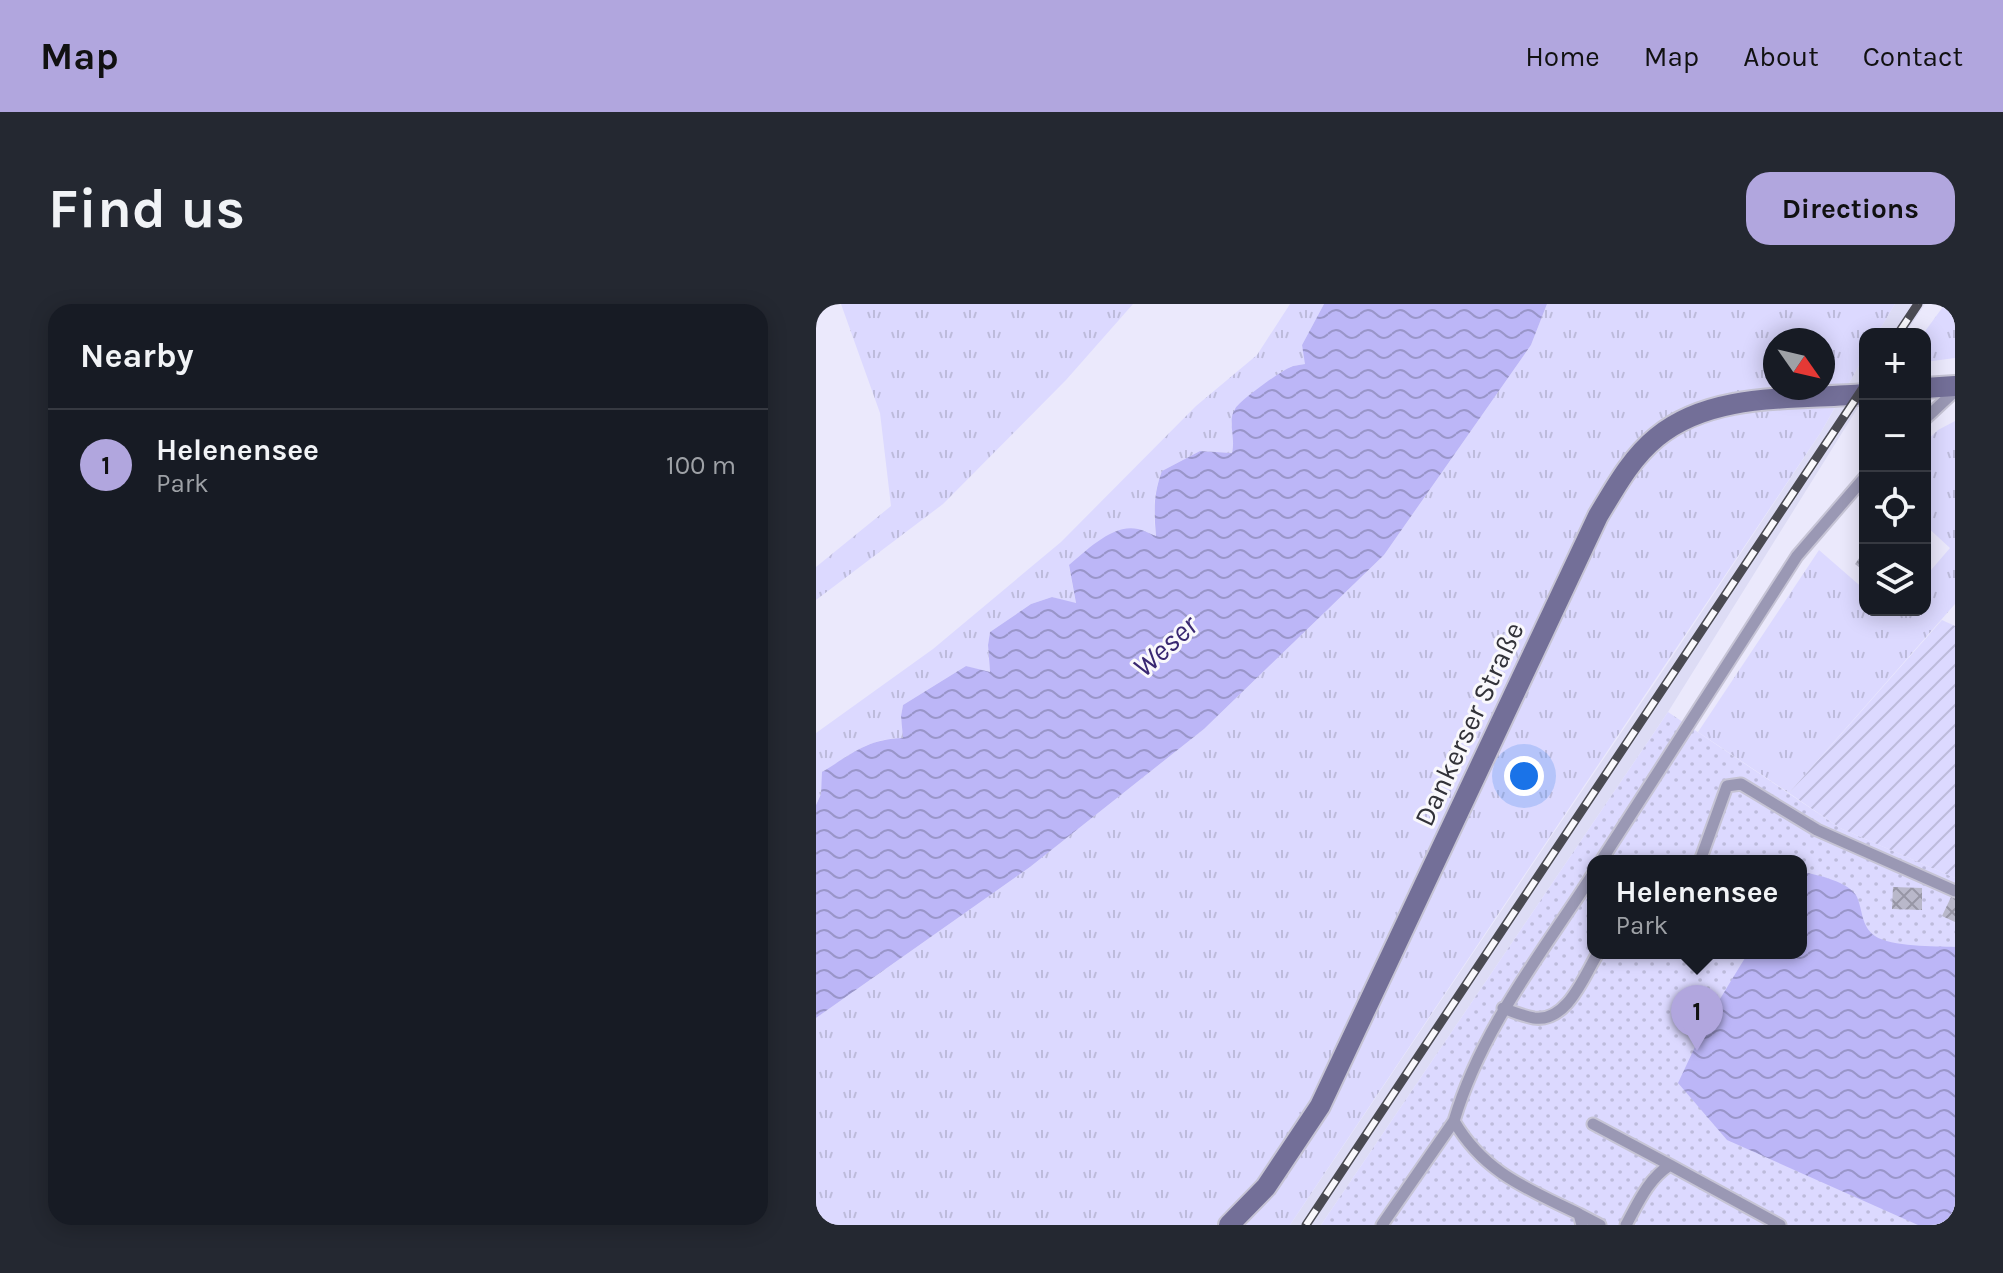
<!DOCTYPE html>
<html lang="en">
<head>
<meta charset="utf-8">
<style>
  body { margin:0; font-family:Karla,sans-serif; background:#242831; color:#f1f3f6 }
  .controls { position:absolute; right:24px; top:24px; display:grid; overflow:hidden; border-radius:16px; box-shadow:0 4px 20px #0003 }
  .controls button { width:72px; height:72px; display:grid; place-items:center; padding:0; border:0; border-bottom:2px solid #363941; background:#171b24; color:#f1f3f6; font:40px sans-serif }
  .compass { position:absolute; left:947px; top:24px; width:72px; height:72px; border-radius:50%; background:#171b24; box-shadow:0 4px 20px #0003; rotate:124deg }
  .you { position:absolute; left:708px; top:472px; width:28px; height:28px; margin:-20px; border:6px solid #fff; border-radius:50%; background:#1a73e8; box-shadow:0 0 0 12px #1a73e833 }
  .badge { display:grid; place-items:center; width:52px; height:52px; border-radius:50%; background:#b1a6de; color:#111; font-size:26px; font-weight:700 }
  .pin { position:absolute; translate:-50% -66px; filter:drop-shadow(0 2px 4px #0008) }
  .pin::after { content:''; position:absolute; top:42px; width:28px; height:24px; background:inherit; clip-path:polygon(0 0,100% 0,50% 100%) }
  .popup { position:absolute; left:771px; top:551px; width:220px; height:104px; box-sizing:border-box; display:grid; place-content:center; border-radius:16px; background:#171b24; filter:drop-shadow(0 2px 6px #0005); font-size:26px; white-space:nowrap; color:#9ea1a6 }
  .popup b { font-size:30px; color:#f1f3f6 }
  .popup::after { content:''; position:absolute; left:50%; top:100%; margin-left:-16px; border:16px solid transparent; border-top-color:#171b24 }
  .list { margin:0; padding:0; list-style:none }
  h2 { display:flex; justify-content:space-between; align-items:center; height:104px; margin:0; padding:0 32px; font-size:34px }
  h2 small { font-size:26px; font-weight:400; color:#9ea1a6 }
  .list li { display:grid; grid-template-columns:52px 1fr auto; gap:24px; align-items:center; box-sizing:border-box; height:112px; padding:0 32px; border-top:2px solid #363941 }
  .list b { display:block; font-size:30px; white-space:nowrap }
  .list p { margin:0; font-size:26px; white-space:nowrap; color:#9ea1a6 }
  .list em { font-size:26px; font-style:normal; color:#9ea1a6 }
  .icon { flex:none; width:44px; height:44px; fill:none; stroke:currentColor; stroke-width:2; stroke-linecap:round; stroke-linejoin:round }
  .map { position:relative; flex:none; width:1139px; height:921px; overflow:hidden; border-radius:24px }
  header { display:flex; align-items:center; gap:48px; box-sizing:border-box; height:112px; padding:0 40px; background:#b1a6de; color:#111 }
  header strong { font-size:38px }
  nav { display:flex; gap:44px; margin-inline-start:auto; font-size:28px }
  .intro { display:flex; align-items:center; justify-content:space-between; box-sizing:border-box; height:192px; padding:0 48px }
  h1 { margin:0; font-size:56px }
  .button { padding:20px 36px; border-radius:24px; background:#b1a6de; color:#111; font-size:28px; font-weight:700 }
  main { display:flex; gap:48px; padding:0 48px }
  aside { flex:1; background:#171b24; border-radius:24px; box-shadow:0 4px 20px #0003 }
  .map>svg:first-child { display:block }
  .built { fill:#dddcf5 }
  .grass { fill:url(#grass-tufts); fill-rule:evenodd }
  .park { fill:url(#park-dots); fill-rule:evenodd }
  .garden { fill:url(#garden-furrows) }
  .water { fill:url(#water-waves) }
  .building { fill:url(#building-cross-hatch) }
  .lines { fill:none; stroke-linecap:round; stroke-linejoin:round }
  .service-casing { stroke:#c6c4d5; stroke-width:15 }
  .secondary-casing { stroke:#c6c4d5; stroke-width:24 }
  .service { stroke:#9a98b4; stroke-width:11 }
  .secondary { stroke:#736f98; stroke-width:20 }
  .rail-casing { stroke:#4a4a52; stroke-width:9 }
  .rail { stroke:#f9f8fc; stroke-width:6; stroke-dasharray:18; stroke-linecap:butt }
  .labels { text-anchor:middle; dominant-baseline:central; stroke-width:6; stroke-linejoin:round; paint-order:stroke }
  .street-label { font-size:28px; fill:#323239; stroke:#f9f8fc }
  .water-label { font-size:30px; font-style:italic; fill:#392872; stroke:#f9f8fc }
</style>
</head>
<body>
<header>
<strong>Map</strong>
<nav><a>Home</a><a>Map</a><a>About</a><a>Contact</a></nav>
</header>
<div class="intro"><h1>Find us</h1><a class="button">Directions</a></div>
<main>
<aside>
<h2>Nearby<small></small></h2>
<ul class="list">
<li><span class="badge">1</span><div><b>Helenensee</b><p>Park</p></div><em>100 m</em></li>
</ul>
</aside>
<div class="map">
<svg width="1139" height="921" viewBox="0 0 1139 921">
  <defs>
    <pattern id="grass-tufts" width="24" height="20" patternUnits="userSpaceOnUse" patternTransform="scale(2)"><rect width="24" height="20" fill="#dcd9ff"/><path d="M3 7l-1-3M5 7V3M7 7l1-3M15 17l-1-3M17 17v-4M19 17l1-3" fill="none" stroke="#bdbbdb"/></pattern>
    <pattern id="park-dots" width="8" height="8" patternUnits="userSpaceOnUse" patternTransform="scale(2)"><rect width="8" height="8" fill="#dcd9ff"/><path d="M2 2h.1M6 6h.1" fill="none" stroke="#bdbbdb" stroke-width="1.8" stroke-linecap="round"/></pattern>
    <pattern id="garden-furrows" width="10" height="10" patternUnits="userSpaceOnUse" patternTransform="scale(2)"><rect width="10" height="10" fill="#dcd9ff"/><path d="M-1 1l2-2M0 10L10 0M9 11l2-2" fill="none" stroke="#bdbbdb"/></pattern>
    <pattern id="water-waves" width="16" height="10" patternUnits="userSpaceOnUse" patternTransform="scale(2)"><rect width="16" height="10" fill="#bcb6f7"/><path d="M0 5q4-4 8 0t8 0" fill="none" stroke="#9995c9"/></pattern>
    <pattern id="building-cross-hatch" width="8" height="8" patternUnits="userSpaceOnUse" patternTransform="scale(2)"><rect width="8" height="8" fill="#b9b8ca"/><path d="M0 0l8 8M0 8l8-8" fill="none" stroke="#9796a5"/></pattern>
  </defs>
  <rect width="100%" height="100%" fill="#ebe9fc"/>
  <path class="built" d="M1079,0H1109L1089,30H1061Z
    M1049,51V92L852,408L505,921H474L850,362L1005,128Z"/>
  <path class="grass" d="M25,0H317L250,76L127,200L0,296V263L75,202L64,109Z
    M474,0H508L486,41L490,60L476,62L461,71L419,104L415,119L419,136L416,149L384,147L346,167C337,191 337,208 340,233L300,228L278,241L253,262L260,300L236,293L215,300L174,328L172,341L174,369L150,362L87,401L85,412L88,434C52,434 36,450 7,468L5,490L0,501V429L117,345L245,238L380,102L441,51Z
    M731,0H1079L1061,30H1049V51L1005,128L474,921H0V714L214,563L388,425L568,251L715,41ZM959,36H1007V84H959Z
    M1129,0H1139V54L1109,58L1107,30Z
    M1139,117V300L973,489L882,428L1003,246L1049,286V306H1073L1077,310L1081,306H1109V273L1134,244L1109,221V138L1122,126Z"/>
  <path class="park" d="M852,408L1024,524L1139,574V921H505ZM777,557H985V649H777Z"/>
  <path class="garden" d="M1126,316L1139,322V574L1024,524L973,489Z"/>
  <path class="water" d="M508,0H731L715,41L568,251L388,425L214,563L0,714V501L5,490L6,468C36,450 51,435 87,434L85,412L87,401L150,362L174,368L172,341L174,328L215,300L236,293L260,299L253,261C270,247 297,219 322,225C328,226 334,230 340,232C338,208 337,191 346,167L384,147L416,149C420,133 411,117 419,105C423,97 467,65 477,62C481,61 485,61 489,60L486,41Z
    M985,568C1000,570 1034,578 1041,593C1047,607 1045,622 1059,632C1075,643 1119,642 1139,643V921H1102L911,836L862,779L893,713L932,649H985Z"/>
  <path class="building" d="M1049,246V268L1039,260Z
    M1077,583L1106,584V606L1076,605Z
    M1136,591L1139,592V618L1126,612Z"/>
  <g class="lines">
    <defs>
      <path id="service" d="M1109,115L1139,87
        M785,557L981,252L1049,173
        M884,557L911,482L925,480L1001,526L1139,587
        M687,704C697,708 707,712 718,714C751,719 768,672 782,649
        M777,820L854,861
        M763,910L784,921
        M566,921L638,817
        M766,921L763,910C712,885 668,869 638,817C665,725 726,649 777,570
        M810,921C822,899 832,875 854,861L964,921"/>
      <path id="secondary" d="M1109,84L1139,82
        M413,921L450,883L504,802L782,212C799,184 815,154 841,133C897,87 981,96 1049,90"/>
    </defs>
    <use href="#service" class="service-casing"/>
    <use href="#secondary" class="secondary-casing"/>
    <use href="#service" class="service"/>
    <use href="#secondary" class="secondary"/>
    <defs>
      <path id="rail" d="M1082,30L1102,0
        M490,921L1049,81"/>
    </defs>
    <use href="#rail" class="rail-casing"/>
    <use href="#rail" class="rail"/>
  </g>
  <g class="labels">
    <g class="street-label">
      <text transform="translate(653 420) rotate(-65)">Dankerser Straße</text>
    </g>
    <g class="water-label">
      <text transform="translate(349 342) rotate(-42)">Weser</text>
    </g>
  </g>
</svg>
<div class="controls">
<button>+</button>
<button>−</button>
<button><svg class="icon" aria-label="locate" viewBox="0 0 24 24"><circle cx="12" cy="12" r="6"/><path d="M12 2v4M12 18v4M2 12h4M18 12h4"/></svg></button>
<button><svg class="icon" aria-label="layers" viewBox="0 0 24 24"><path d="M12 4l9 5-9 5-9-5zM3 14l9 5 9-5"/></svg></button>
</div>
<svg class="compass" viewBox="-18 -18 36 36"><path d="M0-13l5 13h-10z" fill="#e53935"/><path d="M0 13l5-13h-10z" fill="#9ea1a6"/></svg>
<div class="you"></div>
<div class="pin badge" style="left:881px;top:747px">1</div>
<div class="popup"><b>Helenensee</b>Park</div>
</div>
</main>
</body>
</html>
